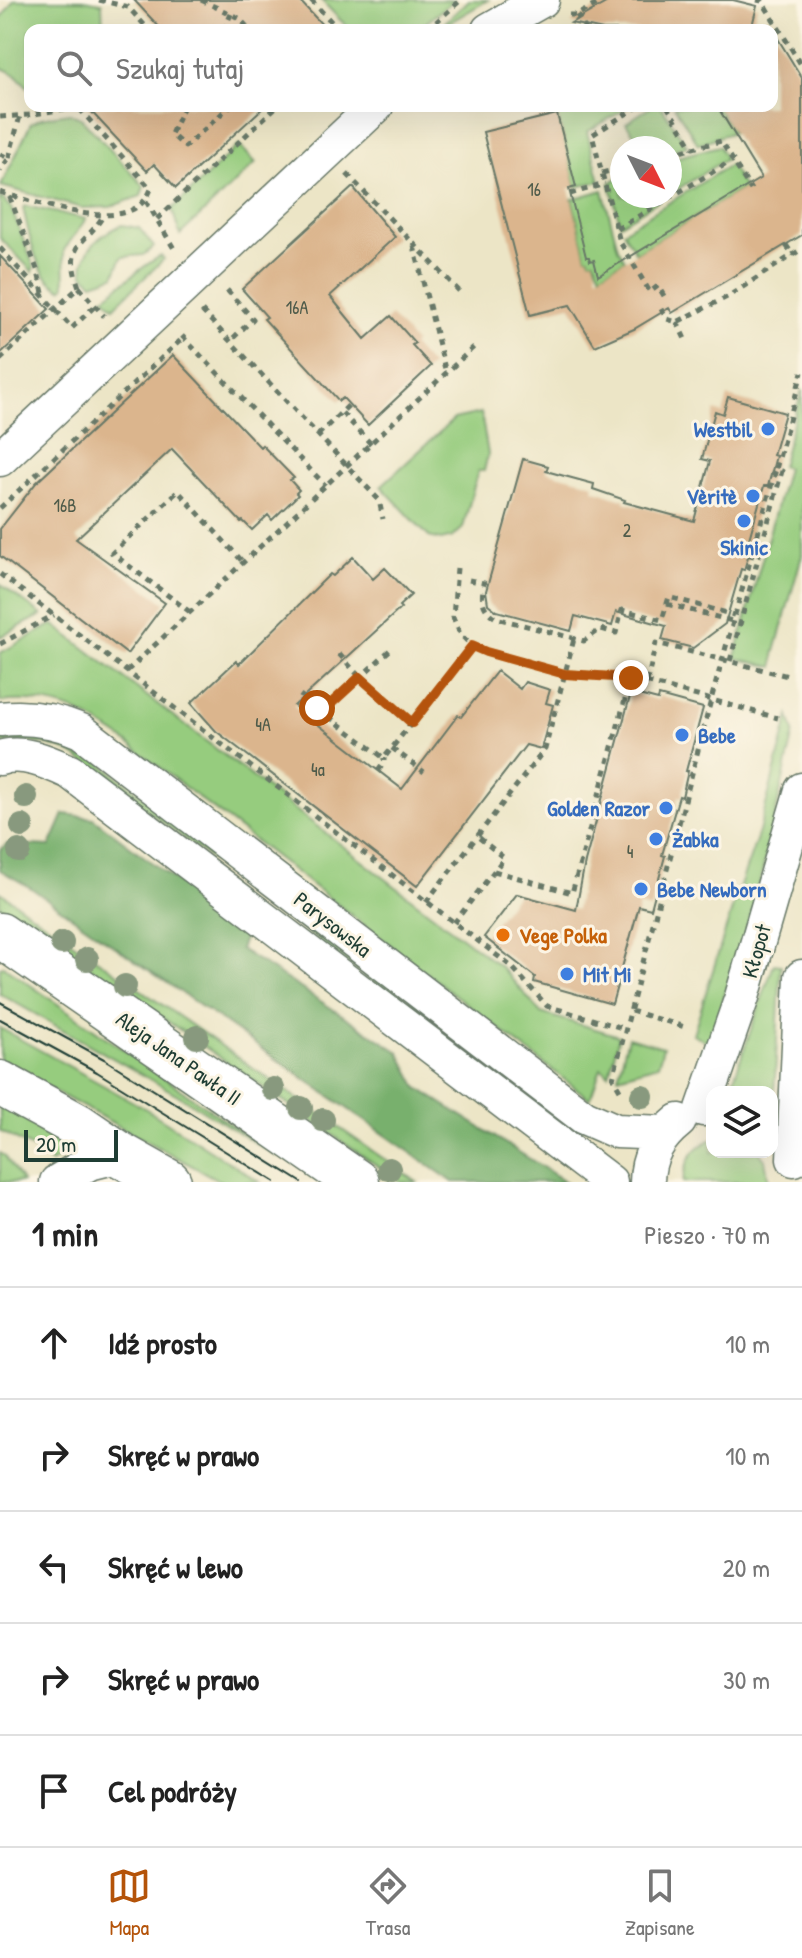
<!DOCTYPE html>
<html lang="pl">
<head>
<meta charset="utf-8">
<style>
  body { margin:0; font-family:"Patrick Hand",sans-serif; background:#f2f2f2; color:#222 }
  .controls { position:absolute; right:24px; bottom:24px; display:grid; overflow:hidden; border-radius:16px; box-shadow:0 8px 32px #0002 }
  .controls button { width:72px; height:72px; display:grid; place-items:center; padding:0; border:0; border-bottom:2px solid #e0e0e0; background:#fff; color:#222; font:40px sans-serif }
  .compass { position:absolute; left:610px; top:136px; width:72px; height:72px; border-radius:50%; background:#fff; box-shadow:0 8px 32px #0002; rotate:132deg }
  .scale { position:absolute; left:24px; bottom:20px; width:94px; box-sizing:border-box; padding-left:8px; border:4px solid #1f3d34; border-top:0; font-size:22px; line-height:28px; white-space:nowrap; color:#1f3d34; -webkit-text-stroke:6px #fcf5e5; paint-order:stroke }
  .stop { position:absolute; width:24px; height:24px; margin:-18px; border:6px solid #b45309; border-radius:50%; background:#fff }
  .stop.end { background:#b45309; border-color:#fff; box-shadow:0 2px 8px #0008 }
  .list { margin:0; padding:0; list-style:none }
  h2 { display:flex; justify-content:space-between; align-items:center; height:104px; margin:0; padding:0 32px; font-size:34px }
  h2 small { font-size:26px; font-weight:400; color:#767676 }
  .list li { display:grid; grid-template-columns:52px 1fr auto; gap:24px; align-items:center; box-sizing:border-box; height:112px; padding:0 32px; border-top:2px solid #e0e0e0 }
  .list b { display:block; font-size:30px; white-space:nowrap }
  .list em { font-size:26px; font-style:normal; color:#767676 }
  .icon { flex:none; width:44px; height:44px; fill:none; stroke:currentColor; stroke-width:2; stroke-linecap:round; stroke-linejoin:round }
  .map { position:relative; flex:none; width:802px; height:1182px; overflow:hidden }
  .search { position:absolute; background:#fff; box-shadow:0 8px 32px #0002; left:24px; right:24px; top:24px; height:88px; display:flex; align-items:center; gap:20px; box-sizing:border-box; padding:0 28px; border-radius:16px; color:#767676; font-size:30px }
  .sheet { height:664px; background:#fff }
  nav { display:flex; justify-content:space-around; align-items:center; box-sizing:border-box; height:112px; border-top:2px solid #e0e0e0; background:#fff; font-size:22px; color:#767676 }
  nav a { display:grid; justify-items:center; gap:4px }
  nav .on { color:#b45309 }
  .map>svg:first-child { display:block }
  .green { fill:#96cc7e; stroke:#5a8459; stroke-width:2 }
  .forest { fill:#78b06d; stroke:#4c7650; stroke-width:2 }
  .building { fill:#dbb58d }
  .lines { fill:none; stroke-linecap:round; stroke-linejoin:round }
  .minor-casing { stroke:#677867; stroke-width:37 }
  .major-casing { stroke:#677867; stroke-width:47 }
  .path { stroke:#677867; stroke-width:5; stroke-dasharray:6 6; stroke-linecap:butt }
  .minor { stroke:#fff; stroke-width:34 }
  .major { stroke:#fff; stroke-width:44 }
  .tram { stroke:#1f3d34; stroke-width:2 }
  .tree { fill:#88997e }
  .route { stroke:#b45309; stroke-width:10 }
  .shop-dot { fill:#3f7fe0; stroke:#fcf5e5; stroke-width:3 }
  .food-dot { fill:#e8710a; stroke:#fcf5e5; stroke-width:3 }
  .labels { text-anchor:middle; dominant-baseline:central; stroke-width:6; stroke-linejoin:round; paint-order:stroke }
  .number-label { font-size:18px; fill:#4e5b4a }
  .shop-label { font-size:22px; font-weight:bold; fill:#366cbe; stroke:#fcf5e5; text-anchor:start }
  .street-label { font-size:22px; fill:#1f3d34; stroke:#fcf5e5 }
  .food-label { font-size:22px; font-weight:bold; fill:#c56008; stroke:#fcf5e5; text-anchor:start }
</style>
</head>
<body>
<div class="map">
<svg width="802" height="1182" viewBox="0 0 802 1182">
  <rect width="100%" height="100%" fill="#fcf5e5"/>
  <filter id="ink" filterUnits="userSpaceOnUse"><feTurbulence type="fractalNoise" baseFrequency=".0125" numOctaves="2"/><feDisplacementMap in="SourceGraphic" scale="16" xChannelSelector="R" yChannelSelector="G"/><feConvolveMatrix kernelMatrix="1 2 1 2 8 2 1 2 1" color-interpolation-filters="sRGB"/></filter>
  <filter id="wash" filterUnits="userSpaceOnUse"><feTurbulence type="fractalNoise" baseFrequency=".006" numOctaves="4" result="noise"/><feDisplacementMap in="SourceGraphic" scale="32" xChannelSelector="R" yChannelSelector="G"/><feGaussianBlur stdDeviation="1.8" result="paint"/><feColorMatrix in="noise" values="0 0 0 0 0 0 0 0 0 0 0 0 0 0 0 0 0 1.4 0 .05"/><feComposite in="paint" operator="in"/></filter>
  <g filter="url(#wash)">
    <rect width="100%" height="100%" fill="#ece5c6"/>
    <path class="green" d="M14,0H82L102,3L103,30H30V89L15,74L0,67V20Z
      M321,0H454L417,30H350Z
      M469,0H488L440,28V27Z
      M585,106H630L587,132L600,181L576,187L557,114Z
      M652,106H661L687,146L670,151V148H644L626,123Z
      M674,106H717L733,132L698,144Z
      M68,113L81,118L144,186L141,196L110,207L82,208L1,186L31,123L41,118Z
      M239,145L256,163L180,235L172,209Z
      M719,146L726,159L670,194V159Z
      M730,165L744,188L636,253L623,231Z
      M622,175V196H666L620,224L610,183Z
      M603,190L618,248L625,260L601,274L594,260L590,261L589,257H586L572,199Z
      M0,196L11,208L34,267L33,272L0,238Z
      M25,206L86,219L64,250L65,286L62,289C34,276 30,235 23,208Z
      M122,225L139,228L154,247L143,255L122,257L114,276L93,283L83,273C83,247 101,234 122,225Z
      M161,256L164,259L114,307L104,297C125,283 140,267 161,256Z
      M802,390V555L774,655V667L735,658L787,468L781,466Z
      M481,413L488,454L484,471H478L463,528L453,537L441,540L429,537L381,486L454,419Z
      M0,584L42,615L0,637Z
      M53,624L502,968L541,1013L619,1036L609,1074L601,1068L590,1099L120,737C80,710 50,696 0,702V653Z
      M789,716L794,732L756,899L709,1043L693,1034L734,903L759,832Z
      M23,733L68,742L91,756L589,1138L604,1146L602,1157L72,753C47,742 27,740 0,743V736Z
      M0,892L417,1182H401L0,906Z
      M774,964L781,965L774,1096L772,1092L733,1081Z
      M3,966L278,1157L183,1098L0,994V967Z
      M0,1028L146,1109L260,1182H222L0,1062Z
      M628,1037L663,1047L658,1065L618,1076Z
      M0,1106L76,1147L51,1163L40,1152L0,1131Z
      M712,1139V1152H759L765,1160L769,1182H683C685,1161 693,1148 712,1139Z
      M0,1153L5,1156L22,1182H0Z"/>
    <path class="forest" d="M64,814L93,818L246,934L240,949L399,1052L418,1088L566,1182H453L31,888L0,870V850L7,844L50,846Z"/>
    <g id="blocks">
      <path class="building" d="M134,0H299L327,30H162Z
        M611,0H733L757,6L751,30H603L571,23Z
        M772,29L802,78V235L672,313L669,308L634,329L595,346L570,305L530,315L483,132L557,114L576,187L569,189L586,257H589L590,261L594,260L598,276L761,178L717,106H772Z
        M86,106H265L176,188L154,164L147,171Z
        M353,187L395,237L330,296L365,339L391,316L415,343L412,345L431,366L368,425L343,398L339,401L264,319L267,317L242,289Z
        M0,256L49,309L0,354Z
        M173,355L260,447L262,445L294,478L290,480L299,490L296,493L298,495L272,520L268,515L252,530L243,521L241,522L172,449L76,539L165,603L127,654L0,556V529L36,483Z
        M728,397L785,413L773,455L776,456L768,486H764L749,539L753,540L744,570L741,569L725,624L693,648L662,640L666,626L616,612L612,626L575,616L571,631L497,611L488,604L486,591L523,459L548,466L546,471L594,484L593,489L625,500L624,502L694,521L710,461L702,459L715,411L723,414Z
        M353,557L373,579L385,568L411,595L399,606L401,608L294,706L402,789L458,715L461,717L497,671L520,689L525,682L550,690L546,703L553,705L541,749L526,745L417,886L216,731L191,703L236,661L239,664L330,574L333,576Z
        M631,693L658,700L659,696L703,708L686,771H688L682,797L679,796L662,855L665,856L651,909L639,906L612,1004L534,982L535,977L484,937L517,894L576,910L585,862Z"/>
    </g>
  </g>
  <g filter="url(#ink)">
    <use href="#blocks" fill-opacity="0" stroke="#677867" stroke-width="2"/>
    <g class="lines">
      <defs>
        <path id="minor" d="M489,30L542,0
          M0,459L376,106
          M0,719C28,716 55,720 81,731L584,1117L616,1131L665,1133
          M0,758C22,750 50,763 70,772L610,1182
          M703,1109L742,997L802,790
          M794,1159L802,977
          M57,1182L89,1163L121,1155
          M647,1182C647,1156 659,1137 679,1121"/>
        <path id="major" d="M0,935L357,1182
          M0,1083L77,1125L121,1155L169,1182"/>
      </defs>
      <use href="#minor" class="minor-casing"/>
      <use href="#major" class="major-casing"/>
      <path class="path" d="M99,0L128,7L149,30
        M201,0L239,18L250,30
        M311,0L339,30
        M757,0L762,1L802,66
        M569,15H577L604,0
        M577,15L586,30
        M224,30L231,14
        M427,30L461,0
        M184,106L171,134L185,147L230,106
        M639,106L592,135L620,242L650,292L658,286L664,296
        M667,106L693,148L721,141L751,190
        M0,117L29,115L76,107
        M0,154L9,158L0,171
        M670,155L693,148
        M9,158L20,116
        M602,173L622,168
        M347,174L462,294
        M0,192L9,195
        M570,194L605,184
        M146,201L176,252
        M157,219L277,106
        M617,229L733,160
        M786,245L793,255
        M414,246L446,373
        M0,248L72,328L95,306
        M79,287L104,316
        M227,290L253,319L230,341
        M43,293L38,272L9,195C46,204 133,238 151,189L77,106
        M661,309L667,319L677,322L727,297L802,249
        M202,311L379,500L383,519
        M677,322L685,339
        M182,336L325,485
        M0,360L79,287C63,243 85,246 103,216
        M342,413L371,444
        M318,435L349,405
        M0,508L183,338
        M457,568L453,617L460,634L472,646L486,652L565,674L631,678L778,718
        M0,574L512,967L547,1006L626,1029
        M469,580L484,583C481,598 481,609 496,618L584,641L601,629L616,633L622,610L662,620L669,597L734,615
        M667,604L732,621
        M190,612L112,553L178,491L243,562
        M0,644L54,615
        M339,654L369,687L412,723
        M730,661L782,471L776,469L802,372
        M127,671L476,345
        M647,682L656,643L788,676
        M300,695L384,758L472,646
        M323,711L391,649
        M392,748L424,772
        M378,771L384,763V758
        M494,871L572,893L631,678
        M426,902L545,749L574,639
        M454,923L504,858L477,836
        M631,1011L685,1027
        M620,1090L613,1078L711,700L776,469"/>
      <use href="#minor" class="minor"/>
      <use href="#major" class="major"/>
      <path class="tram" d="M0,1002L104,1059L301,1182
        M0,1019L97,1072L275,1182"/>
    </g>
    <g class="tree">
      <circle cx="26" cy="797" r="12"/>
      <circle cx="22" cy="826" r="12"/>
      <circle cx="19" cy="851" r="12"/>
      <circle cx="62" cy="943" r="12"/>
      <circle cx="87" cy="959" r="12"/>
      <circle cx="125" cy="986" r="12"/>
      <circle cx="197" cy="1037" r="12"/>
      <circle cx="273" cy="1089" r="12"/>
      <circle cx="642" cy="1096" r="12"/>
      <circle cx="301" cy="1108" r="12"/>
      <circle cx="323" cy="1120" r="12"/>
      <circle cx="389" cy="1169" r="12"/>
    </g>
  </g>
  <g class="lines" filter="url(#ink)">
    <path class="route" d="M317,708L323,711L360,677L412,723L472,646L486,652L565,674L631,678"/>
  </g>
  <g class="shop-dot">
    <circle cx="768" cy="429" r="8"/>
    <circle cx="753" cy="496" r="8"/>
    <circle cx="744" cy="521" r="8"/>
    <circle cx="682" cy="735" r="8"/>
    <circle cx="666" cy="808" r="8"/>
    <circle cx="656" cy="839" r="8"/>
    <circle cx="641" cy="889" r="8"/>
    <circle cx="567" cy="974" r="8"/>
  </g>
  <circle class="food-dot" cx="503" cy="935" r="8"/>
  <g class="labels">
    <g class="number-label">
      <text x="534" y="189">16</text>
      <text x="297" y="307">16A</text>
      <text x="65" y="505">16B</text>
      <text x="627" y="530">2</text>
      <text x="263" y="724">4A</text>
      <text x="318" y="769">4a</text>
      <text x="630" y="851">4</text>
    </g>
    <g class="shop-label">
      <text x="752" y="429" text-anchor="end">Westbil</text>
      <text x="737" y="496" text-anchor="end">Vèritè</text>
      <text x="744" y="547" text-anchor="middle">Skinic</text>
      <text x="698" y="735">Bebe</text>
      <text x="650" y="808" text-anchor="end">Golden Razor</text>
      <text x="672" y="839">Żabka</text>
      <text x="657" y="889">Bebe Newborn</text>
      <text x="583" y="974">Mit Mi</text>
    </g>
    <g class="street-label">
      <text transform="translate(333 924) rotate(38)">Parysowska</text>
      <text transform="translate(756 951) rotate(-74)">Kłopot</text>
      <text transform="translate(179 1058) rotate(35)">Aleja Jana Pawła II</text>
    </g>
    <g class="food-label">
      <text x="519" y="935">Vege Polka</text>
    </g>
  </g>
</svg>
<div class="controls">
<button><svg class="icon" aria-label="layers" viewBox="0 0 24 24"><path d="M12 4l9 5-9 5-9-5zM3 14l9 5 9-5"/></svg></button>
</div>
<svg class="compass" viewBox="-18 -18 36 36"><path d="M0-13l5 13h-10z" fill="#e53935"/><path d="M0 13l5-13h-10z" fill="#767676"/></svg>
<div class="scale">20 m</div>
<div class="stop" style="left:317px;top:708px"></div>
<div class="stop end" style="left:631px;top:678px"></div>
<div class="search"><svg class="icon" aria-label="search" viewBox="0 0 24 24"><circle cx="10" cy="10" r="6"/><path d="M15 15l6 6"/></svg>Szukaj tutaj</div>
</div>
<section class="sheet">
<h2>1 min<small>Pieszo · 70 m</small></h2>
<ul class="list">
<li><svg class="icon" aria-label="ahead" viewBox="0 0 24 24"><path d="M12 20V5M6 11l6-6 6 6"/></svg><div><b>Idź prosto</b></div><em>10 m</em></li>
<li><svg class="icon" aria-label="right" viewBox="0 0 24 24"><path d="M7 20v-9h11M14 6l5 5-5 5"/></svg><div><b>Skręć w prawo</b></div><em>10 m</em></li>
<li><svg class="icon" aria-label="left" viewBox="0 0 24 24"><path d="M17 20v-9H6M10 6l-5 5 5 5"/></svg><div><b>Skręć w lewo</b></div><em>20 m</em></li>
<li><svg class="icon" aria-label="right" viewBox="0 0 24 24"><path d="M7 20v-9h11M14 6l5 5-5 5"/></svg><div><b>Skręć w prawo</b></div><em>30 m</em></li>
<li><svg class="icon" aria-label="arrive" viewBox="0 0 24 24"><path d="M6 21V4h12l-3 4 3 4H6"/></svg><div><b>Cel podróży</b></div></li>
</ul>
</section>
<nav>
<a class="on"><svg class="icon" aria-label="map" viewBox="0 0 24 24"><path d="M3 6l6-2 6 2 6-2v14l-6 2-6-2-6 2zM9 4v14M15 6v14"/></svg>Mapa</a>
<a><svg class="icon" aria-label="directions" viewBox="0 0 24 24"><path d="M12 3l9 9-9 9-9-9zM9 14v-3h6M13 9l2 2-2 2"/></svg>Trasa</a>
<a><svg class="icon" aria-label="saved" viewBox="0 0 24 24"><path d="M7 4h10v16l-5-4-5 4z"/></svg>Zapisane</a>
</nav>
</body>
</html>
